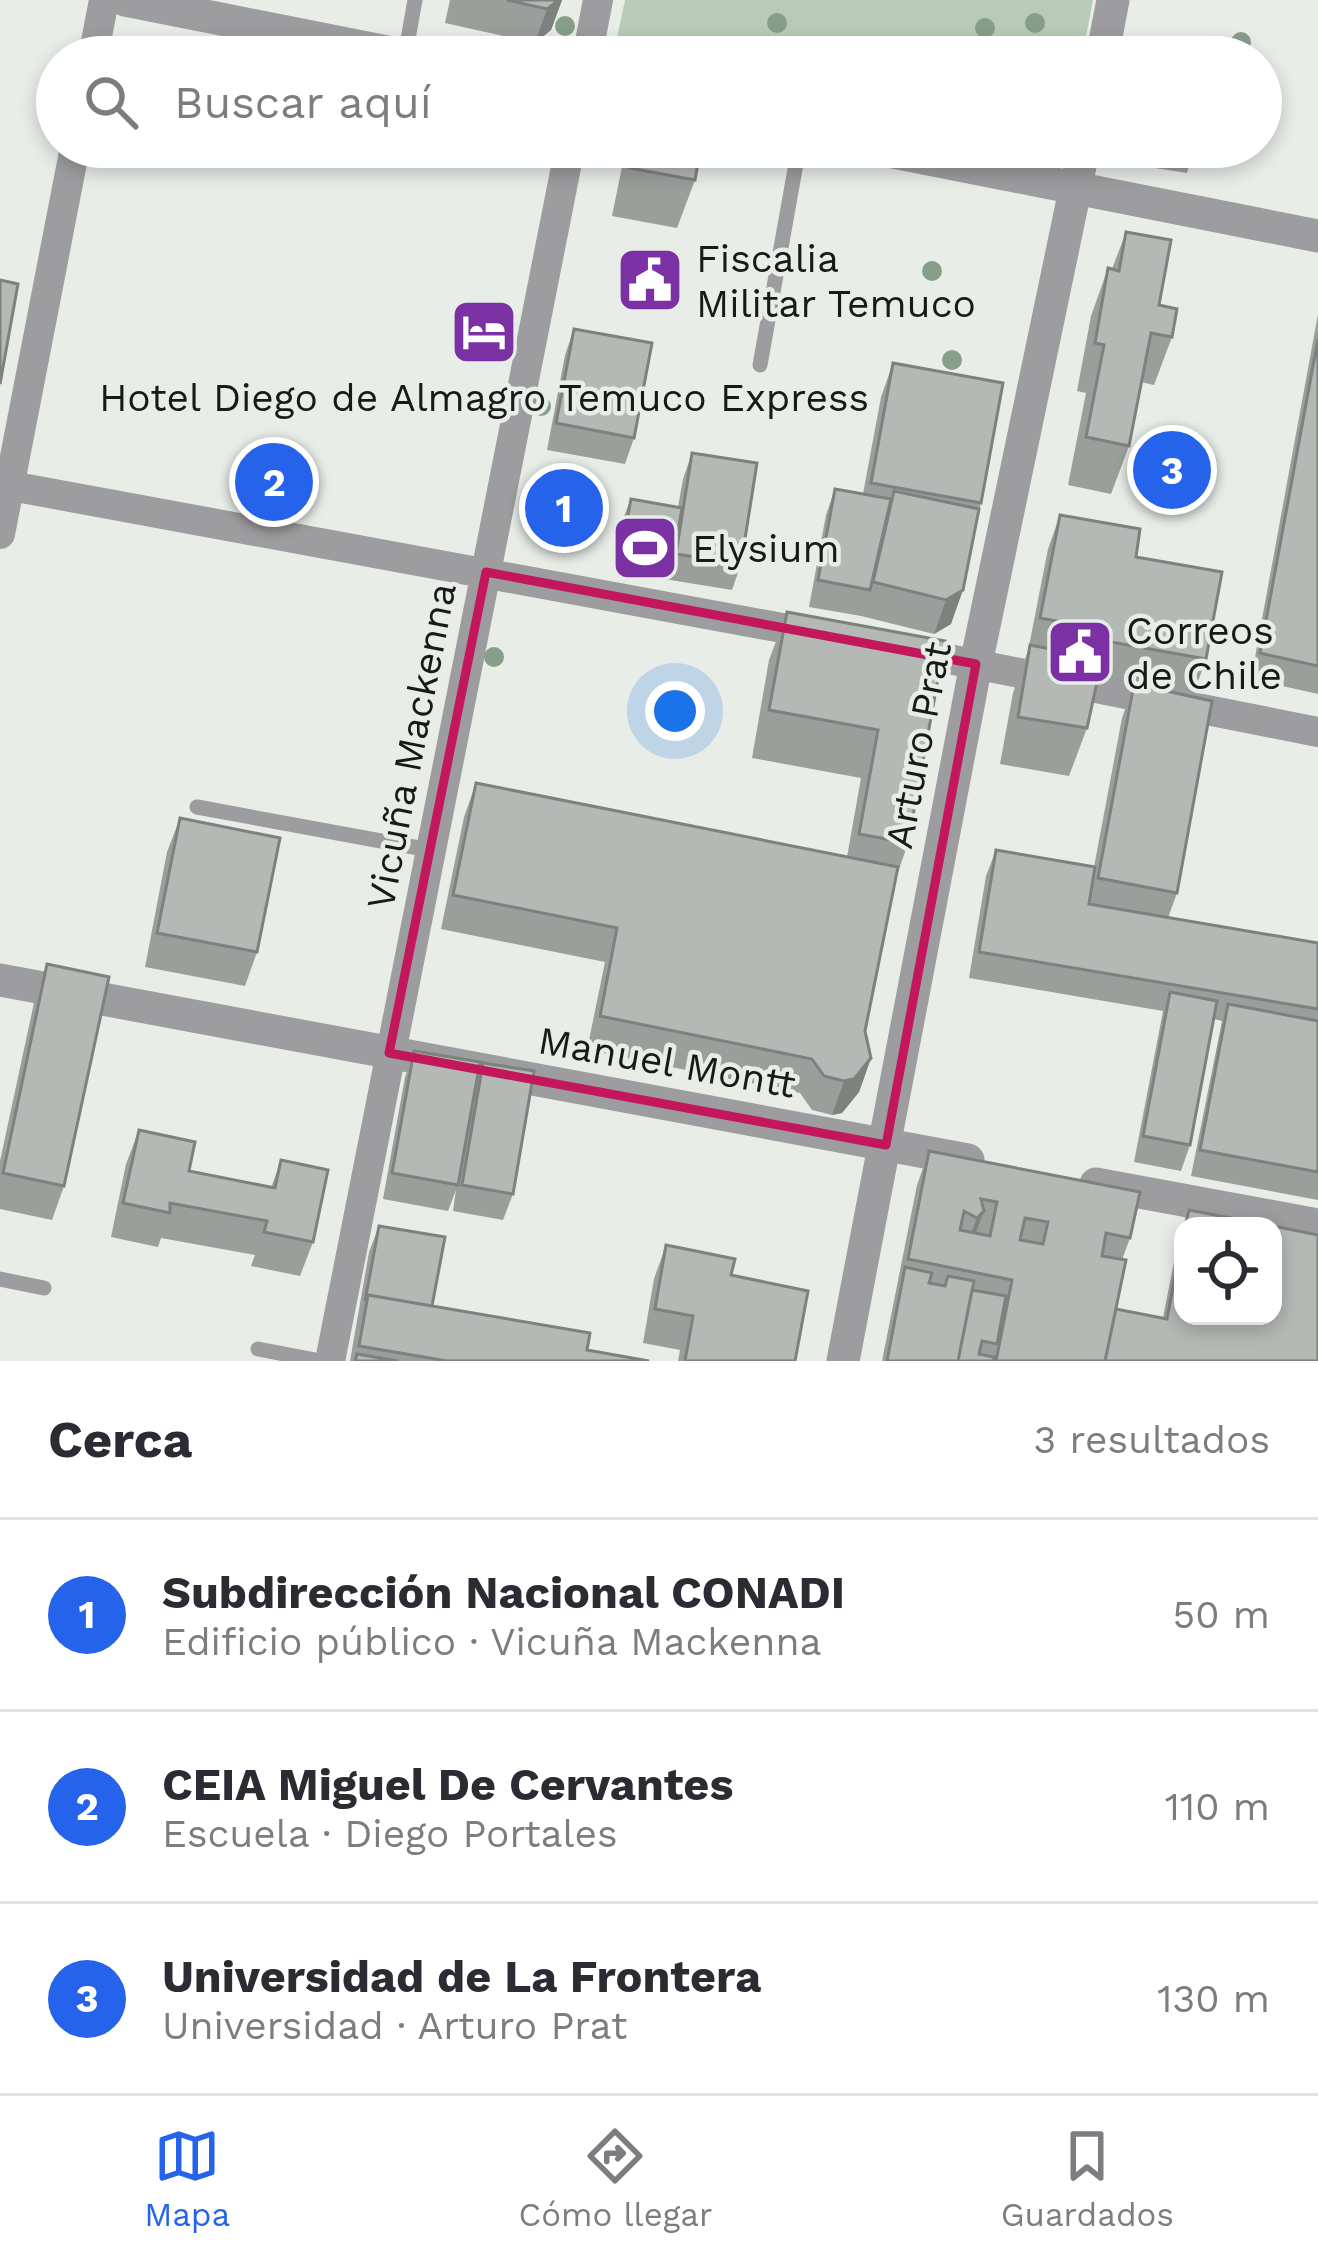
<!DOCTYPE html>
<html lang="es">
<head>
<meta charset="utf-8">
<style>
  body { margin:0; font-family:"Work Sans",sans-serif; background:#f2f2f3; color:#2b2b33 }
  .controls { position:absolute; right:36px; bottom:36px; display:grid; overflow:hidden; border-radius:24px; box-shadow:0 6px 18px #0003 }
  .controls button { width:108px; height:108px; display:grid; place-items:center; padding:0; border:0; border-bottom:3px solid #e1e1e2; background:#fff; color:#2b2b33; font:60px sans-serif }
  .you { position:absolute; left:675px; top:711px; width:42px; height:42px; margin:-30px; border:9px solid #fff; border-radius:50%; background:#1a73e8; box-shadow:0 0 0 18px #1a73e833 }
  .badge { display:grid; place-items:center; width:78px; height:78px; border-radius:50%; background:#2563eb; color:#fff; font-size:39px; font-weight:700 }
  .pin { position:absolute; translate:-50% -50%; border:6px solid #fff; box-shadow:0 3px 12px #0006 }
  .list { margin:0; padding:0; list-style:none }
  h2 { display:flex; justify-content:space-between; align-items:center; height:156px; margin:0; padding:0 48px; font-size:51px }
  h2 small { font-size:39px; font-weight:400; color:#7c7c81 }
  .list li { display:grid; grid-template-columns:78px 1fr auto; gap:36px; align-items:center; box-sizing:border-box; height:192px; padding:0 48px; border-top:3px solid #e1e1e2 }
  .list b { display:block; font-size:45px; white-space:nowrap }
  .list p { margin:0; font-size:39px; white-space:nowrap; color:#7c7c81 }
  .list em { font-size:39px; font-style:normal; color:#7c7c81 }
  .icon { flex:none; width:66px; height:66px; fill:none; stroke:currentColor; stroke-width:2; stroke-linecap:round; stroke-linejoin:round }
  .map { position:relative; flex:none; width:1318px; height:1361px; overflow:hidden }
  .search { position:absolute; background:#fff; box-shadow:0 6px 18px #0003; left:36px; right:36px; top:36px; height:132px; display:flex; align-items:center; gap:30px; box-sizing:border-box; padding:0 42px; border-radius:66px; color:#7c7c81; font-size:45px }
  .sheet { height:732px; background:#fff }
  nav { display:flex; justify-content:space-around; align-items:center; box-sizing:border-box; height:168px; border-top:3px solid #e1e1e2; background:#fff; font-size:33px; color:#7c7c81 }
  nav a { display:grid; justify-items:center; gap:6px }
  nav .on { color:#2563eb }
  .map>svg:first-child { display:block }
  .green { fill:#b8cbb9 }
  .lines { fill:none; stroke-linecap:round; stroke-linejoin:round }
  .service { stroke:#9d9c9e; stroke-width:15 }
  .minor { stroke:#9d9c9e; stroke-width:30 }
  .tertiary { stroke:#9d9c9e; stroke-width:33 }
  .tree { fill:#879f8a }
  .wall { fill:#9b9f9c }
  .shaded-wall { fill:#7e827f }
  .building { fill:#b4b9b5; stroke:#7e827f; stroke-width:3; fill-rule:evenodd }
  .marked { fill:none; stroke:#c2185b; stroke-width:9; stroke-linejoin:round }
  .labels { text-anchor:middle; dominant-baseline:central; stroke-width:9; stroke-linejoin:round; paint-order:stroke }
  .poi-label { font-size:39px; fill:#181918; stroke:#e8ede8; text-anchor:start }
  .street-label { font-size:39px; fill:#181918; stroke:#e8ede8 }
</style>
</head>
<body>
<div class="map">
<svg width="1318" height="1361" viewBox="0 0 1318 1361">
  <rect width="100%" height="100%" fill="#e8ede8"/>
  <path class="green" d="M625,0H1093L1082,57H613Z"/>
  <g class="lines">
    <path class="service" d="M405,56L415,0
      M760,365L799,147
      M197,807L430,850
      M0,1279L44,1288
      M258,1349L321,1361"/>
    <path class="minor" d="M93,57L104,0
      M587,57L598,0
      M0,484L820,635
      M0,534L75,147
      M903,650L1318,732
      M330,1361L570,147"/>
    <path class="tertiary" d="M125,0L412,57
      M1102,57L1113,0
      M868,147L1318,236
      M0,980L968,1160
      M1096,1184L1318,1225
      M843,1361L976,664L1084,147"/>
  </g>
  <g class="tree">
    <circle cx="777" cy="23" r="10"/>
    <circle cx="1035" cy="23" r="10"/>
    <circle cx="565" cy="26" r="10"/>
    <circle cx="985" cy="28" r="10"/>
    <circle cx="1241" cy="42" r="10"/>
    <circle cx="932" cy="271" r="10"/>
    <circle cx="952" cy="360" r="10"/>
    <circle cx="541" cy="406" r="10"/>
    <circle cx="494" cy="657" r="10"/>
  </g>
  <path class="wall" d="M450,0H562L551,30L535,43L445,23Z
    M444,147H528L522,164L443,149Z
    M626,147H701L695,180L677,228L612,216Z
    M1127,147H1194L1187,173L1130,164L1125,160Z
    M1126,232L1172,337L1154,385L1141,382L1129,446L1111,494L1068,485L1086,393L1077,391L1091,316L1108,268L1112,269Z
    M1318,314V694L1251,679Z
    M574,329L634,438L625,464L547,450L565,355Z
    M893,363L981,503L951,624L934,634L861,616L809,607L826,515L835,489L863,494L881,397Z
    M692,453L741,564L732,590L615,571L624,516L631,499L678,507L683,479Z
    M1060,515L1136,557L1206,659L1194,693L1098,676L1087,728L1069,776L1000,764L1013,693L1028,651L1048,549Z
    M787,612L945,641L908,843L896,878L865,1031L871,1058L859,1092L842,1113L832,1115L812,1110L800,1093L587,1050L605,962L441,929L464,817L476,783L847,857L861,778L752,758L769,660Z
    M1134,684L1177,893L1168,918L1318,943V1200L1191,1176L1222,1021L1214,1019L1190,1145L1181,1171L1134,1162L1163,1011L969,978L986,876L996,850L1094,867L1122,718Z
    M180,818L257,952L245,986L145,967L167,852Z
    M47,964L64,1186L52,1220L0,1209V1161L35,998Z
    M414,1051L476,1081L483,1063L513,1194L503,1220L453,1211L456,1190L448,1211L383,1199L405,1077Z
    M139,1130L189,1171L271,1188L281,1160L313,1242L300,1276L251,1266L255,1255L161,1238L158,1247L111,1237L126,1164Z
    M929,1151L1130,1238L1122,1260L1116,1309L1163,1318L1179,1236L1189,1210L1272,1226H1183V1316L1318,1361H882L917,1185Z
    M379,1226L432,1306L587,1350L649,1361H350L369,1252Z
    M666,1245L731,1275L795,1361H678L680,1350L643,1343L654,1279Z"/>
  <path class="shaded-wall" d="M559,0H562L551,30L535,43L547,9Z
    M963,590L951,624L934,634L946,600Z
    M871,1058L859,1092L842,1113L832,1115L844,1081Z
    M984,1211L971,1245L964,1252L977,1218Z"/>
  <path class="building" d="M507,0H559L547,9Z
    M634,147H701L695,180L630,168Z
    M1140,147H1194L1193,156Z
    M1126,232L1171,240L1159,305L1177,309L1172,337L1151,333L1129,446L1086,437L1104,345L1095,343L1108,268L1119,271Z
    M0,280L18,284L0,384Z
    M574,329L652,343L634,438L556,423Z
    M1318,339V666L1260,653Z
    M893,363L1003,383L981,503L871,483Z
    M692,453L757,463L741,564L676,554Z
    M835,489L891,499L870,590L818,580Z
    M894,491L979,509L963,590L946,600L873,582Z
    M631,499L682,508L673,562L621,553Z
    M1060,515L1140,529L1136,557L1222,572L1206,659L1066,634L1068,623L1040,618Z
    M787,612L945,641L908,843L859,834L878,730L769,710Z
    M1030,645L1102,659L1087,728L1018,717Z
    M1134,684L1212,701L1177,893L1098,878Z
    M476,783L898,867L865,1031L871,1058L854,1079L844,1081L824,1076L812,1059L600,1016L617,928L453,895Z
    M180,818L280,838L257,952L157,933Z
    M996,850L1095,867L1089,904L1318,943V1009L979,952Z
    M47,964L109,977L64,1186L3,1173Z
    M1170,992L1217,1001L1190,1145L1143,1136Z
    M1228,1004L1318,1021V1172L1200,1150Z
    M414,1051L480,1062L458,1185L392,1173Z
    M483,1063L534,1071L513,1194L462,1185Z
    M139,1130L195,1142L189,1171L275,1188L281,1160L328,1170L313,1242L264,1232L267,1221L170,1203V1213L123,1203Z
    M929,1151L1140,1192L1130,1238L1106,1233L1102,1256L1126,1260L1105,1361H996L1012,1280L908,1259ZM981,1199L997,1202L990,1236L960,1230L964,1211L977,1218L984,1211ZM1025,1218L1048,1222L1043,1244L1020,1240Z
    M1189,1210L1272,1226H1185Z
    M379,1226L445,1237L432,1306L368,1295L365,1301Z
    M1273,1226L1318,1235V1361H1105L1116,1309L1167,1319L1177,1266L1183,1268V1316H1273Z
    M666,1245L735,1259L731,1275L808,1291L795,1361H685L693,1316L655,1309Z
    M905,1267L932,1273L929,1283L945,1286L948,1276L974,1281L958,1361H887Z
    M972,1290L1006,1296L997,1344L982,1341L979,1354L994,1357L993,1361H958Z
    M368,1295L590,1333L587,1350L649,1361H447L359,1346Z
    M357,1354L398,1361H355Z"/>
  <path class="marked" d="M486,572L976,664L886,1145L389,1053Z"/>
  <defs>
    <symbol id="civic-square" viewBox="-11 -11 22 22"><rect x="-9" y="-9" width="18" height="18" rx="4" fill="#7b31a3" stroke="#e8ede8"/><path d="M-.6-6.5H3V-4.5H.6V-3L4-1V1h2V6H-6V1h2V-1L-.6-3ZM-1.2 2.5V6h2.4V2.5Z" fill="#fff"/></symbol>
    <symbol id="hotel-square" viewBox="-11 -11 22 22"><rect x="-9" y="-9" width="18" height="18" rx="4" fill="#7b31a3" stroke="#e8ede8"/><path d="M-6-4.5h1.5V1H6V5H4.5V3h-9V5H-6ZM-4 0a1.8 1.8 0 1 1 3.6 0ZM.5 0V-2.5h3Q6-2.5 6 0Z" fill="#fff"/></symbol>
    <symbol id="stadium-square" viewBox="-11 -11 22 22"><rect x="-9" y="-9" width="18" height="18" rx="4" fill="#7b31a3" stroke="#e8ede8"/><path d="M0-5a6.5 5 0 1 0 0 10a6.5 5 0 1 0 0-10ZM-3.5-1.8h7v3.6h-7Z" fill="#fff"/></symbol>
  </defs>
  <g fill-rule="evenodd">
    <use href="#civic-square" x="612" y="242" width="76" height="76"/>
    <use href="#hotel-square" x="446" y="294" width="76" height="76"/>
    <use href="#stadium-square" x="607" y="510" width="76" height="76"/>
    <use href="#civic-square" x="1042" y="614" width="76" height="76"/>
  </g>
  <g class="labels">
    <g class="poi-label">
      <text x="696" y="258">Fiscalia<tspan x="696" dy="45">Militar Temuco</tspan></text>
      <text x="484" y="397" text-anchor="middle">Hotel Diego de Almagro Temuco Express</text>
      <text x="692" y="548">Elysium</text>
      <text x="1126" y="630">Correos<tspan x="1126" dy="45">de Chile</tspan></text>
    </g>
    <g class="street-label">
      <text transform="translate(918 745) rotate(-79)">Arturo Prat</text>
      <text transform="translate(411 746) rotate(-79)">Vicuña Mackenna</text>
      <text transform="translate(667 1062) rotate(10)">Manuel Montt</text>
    </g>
  </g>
</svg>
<div class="controls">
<button><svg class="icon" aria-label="locate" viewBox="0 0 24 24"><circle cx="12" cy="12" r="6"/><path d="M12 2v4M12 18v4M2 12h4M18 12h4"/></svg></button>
</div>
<div class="you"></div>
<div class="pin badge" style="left:564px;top:508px">1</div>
<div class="pin badge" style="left:274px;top:482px">2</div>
<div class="pin badge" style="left:1172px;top:470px">3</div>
<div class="search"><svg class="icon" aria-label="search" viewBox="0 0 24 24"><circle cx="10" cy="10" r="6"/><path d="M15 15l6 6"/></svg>Buscar aquí</div>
</div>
<section class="sheet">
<h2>Cerca<small>3 resultados</small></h2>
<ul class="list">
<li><span class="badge">1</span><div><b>Subdirección Nacional CONADI</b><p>Edificio público · Vicuña Mackenna</p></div><em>50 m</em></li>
<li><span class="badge">2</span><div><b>CEIA Miguel De Cervantes</b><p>Escuela · Diego Portales</p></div><em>110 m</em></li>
<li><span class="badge">3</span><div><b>Universidad de La Frontera</b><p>Universidad · Arturo Prat</p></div><em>130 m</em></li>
</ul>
</section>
<nav>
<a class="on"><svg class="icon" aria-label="map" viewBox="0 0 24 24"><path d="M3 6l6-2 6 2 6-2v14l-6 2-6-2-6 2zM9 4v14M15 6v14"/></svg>Mapa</a>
<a><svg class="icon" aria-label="directions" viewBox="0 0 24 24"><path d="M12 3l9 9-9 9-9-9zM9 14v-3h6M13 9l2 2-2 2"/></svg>Cómo llegar</a>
<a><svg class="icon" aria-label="saved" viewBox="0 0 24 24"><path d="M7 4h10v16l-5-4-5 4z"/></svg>Guardados</a>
</nav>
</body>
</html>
